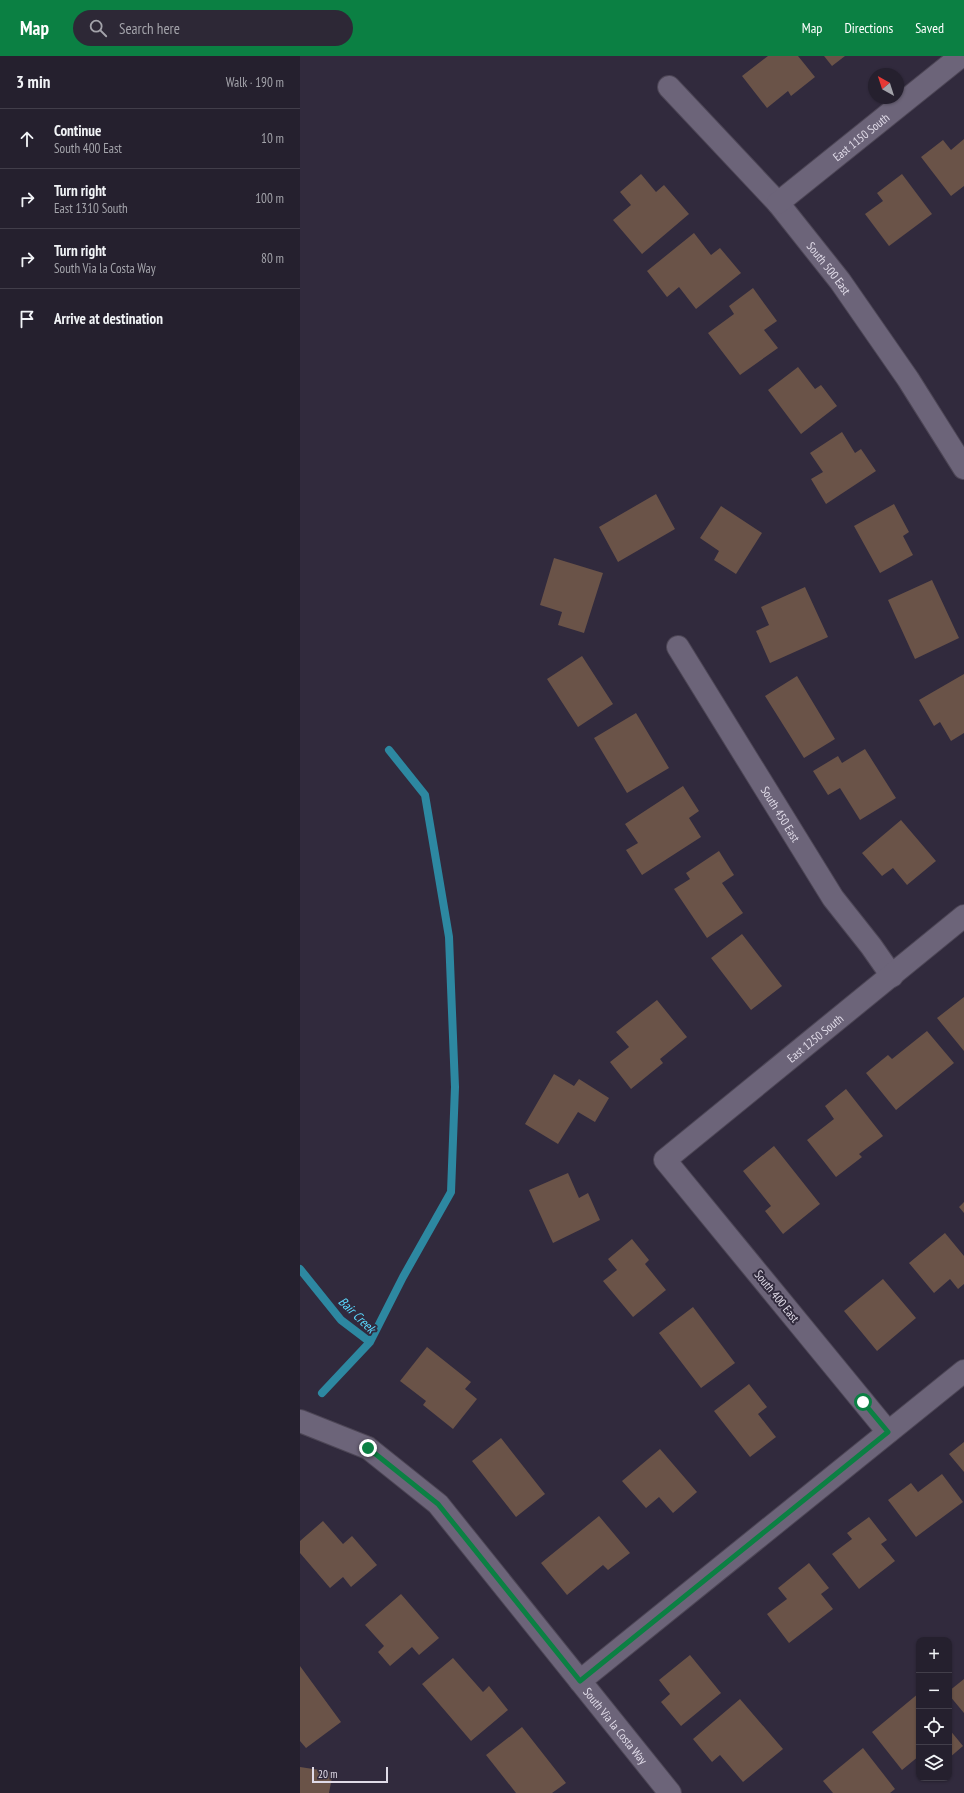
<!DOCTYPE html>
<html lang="en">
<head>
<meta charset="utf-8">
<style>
  body { margin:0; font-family:"PT Sans Narrow",sans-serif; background:#2d2836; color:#f1f3f6 }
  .controls { position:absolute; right:12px; bottom:12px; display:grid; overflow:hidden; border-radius:8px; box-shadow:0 1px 3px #0004 }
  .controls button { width:36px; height:36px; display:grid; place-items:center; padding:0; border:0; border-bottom:1px solid #423e4a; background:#25202e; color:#f1f3f6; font:20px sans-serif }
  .compass { position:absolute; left:568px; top:12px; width:36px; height:36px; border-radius:50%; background:#25202e; box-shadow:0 1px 3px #0004; rotate:321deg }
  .scale { position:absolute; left:12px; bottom:10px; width:76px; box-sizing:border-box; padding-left:4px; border:2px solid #e0dbe8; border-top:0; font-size:11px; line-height:14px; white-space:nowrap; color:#e0dbe8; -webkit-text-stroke:3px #312a3d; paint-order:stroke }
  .stop { position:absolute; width:12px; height:12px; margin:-9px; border:3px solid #0b8043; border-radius:50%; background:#fff }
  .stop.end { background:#0b8043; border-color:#fff; box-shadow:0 1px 4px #0008 }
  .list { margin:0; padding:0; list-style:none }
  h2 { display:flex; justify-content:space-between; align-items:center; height:52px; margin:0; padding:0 16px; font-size:17px }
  h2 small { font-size:13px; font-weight:400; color:#a3a3aa }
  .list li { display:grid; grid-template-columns:26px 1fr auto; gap:12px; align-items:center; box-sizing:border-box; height:60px; padding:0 16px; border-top:1px solid #423e4a }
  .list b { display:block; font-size:15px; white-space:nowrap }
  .list p { margin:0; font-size:13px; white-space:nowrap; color:#a3a3aa }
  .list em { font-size:13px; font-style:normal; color:#a3a3aa }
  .icon { flex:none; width:22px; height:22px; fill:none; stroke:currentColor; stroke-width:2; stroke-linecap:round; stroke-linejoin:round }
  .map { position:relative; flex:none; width:664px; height:1737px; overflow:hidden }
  header { display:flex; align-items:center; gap:24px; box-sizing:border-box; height:56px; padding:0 20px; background:#0b8043; color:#fff }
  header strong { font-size:19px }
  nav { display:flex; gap:22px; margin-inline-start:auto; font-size:14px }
  .search { width:280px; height:36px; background:#2d2836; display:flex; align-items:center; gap:10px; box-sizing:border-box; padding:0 14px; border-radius:22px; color:#a3a3aa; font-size:15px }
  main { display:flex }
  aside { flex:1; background:#25202e }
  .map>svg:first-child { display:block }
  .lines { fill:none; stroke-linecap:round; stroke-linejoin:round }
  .stream { stroke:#2d88a1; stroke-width:8 }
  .building { fill:#6a5348 }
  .minor-casing { stroke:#4d4656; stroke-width:24 }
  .minor { stroke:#6c6479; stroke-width:22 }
  .route { stroke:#0b8043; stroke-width:5 }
  .labels { text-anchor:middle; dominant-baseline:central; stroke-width:4; stroke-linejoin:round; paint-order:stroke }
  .street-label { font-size:12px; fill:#e0dbe8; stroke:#312a3d }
  .water-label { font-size:13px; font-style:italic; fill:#5bd9fe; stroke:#312a3d }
</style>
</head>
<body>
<header>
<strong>Map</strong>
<div class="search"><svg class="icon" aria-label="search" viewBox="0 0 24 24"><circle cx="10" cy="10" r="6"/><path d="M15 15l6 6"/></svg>Search here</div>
<nav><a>Map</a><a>Directions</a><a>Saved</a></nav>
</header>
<main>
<aside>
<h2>3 min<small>Walk · 190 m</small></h2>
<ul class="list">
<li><svg class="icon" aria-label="ahead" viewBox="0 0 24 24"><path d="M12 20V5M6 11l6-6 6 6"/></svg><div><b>Continue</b><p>South 400 East</p></div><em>10 m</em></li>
<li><svg class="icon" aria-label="right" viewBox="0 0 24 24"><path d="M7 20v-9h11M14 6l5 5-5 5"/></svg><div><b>Turn right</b><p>East 1310 South</p></div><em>100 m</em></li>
<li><svg class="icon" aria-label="right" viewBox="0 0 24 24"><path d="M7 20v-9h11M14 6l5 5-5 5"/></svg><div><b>Turn right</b><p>South Via la Costa Way</p></div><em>80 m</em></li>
<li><svg class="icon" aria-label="arrive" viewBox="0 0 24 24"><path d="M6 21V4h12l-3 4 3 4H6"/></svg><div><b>Arrive at destination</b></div></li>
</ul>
</aside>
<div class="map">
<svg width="664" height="1737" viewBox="0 0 664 1737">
  <rect width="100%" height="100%" fill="#312a3d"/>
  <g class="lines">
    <path class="stream" d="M0,1213L41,1264L70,1286L22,1337
      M70,1286L103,1221L151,1136L155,1031L149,881L125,739L89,694"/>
  </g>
  <path class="building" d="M468,0H498L515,21L491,40L488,35L467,52L442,20Z
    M524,0H545L532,10Z
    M664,83V130L651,140L621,101L643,84L651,94Z
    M341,118L356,136L364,129L389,158L342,198L313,164L331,149L320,136Z
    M602,118L632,158L589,190L565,158L583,145L577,137Z
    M394,177L411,199L420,192L441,217L396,253L379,231L367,241L347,215Z
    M453,232L477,265L464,274L478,292L440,319L408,277L434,258L429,250Z
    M498,311L515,333L521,329L537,350L501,378L468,334Z
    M542,376L555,397L561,393L576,415L526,448L511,423L523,416L510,397Z
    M356,438L375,473L318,506L299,471Z
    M594,448L609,476L603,480L613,499L580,517L554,470Z
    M421,450L462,477L436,518L414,504L419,495L400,482Z
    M254,502L303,517L284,577L258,569L262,556L240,549Z
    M632,524L659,582L615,603L588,544Z
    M505,531L528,581L470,607L456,575L469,569L461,551Z
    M282,600L313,648L278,671L247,623Z
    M664,618V677L651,685L640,666L634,670L619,644Z
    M497,620L535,683L504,702L465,640Z
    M336,657L369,712L327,737L294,682Z
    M565,693L596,742L560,764L540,732L528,739L513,715L538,700L542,707Z
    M383,730L399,755L389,762L401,781L342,819L326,794L338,787L325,768Z
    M601,764L636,805L607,829L593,812L582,820L562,797Z
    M419,795L434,819L422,827L443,857L407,882L374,833L390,823L386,817Z
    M442,878L482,930L451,954L411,902Z
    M664,941V995L637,962Z
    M357,944L387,981L360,1003L363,1007L331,1033L310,1006L329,991L316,976Z
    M627,975L654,1007L596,1054L566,1017L588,999L592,1003Z
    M254,1018L274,1030L279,1023L309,1042L295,1066L278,1056L258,1088L225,1068Z
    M546,1033L583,1080L559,1098L562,1101L536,1121L507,1084L534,1063L525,1050Z
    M474,1090L520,1148L483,1178L465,1155L471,1150L443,1115Z
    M268,1117L279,1142L288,1137L300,1164L253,1187L229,1134Z
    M664,1146V1157L659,1151Z
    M645,1177L664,1200V1228L658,1233L650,1223L634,1237L609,1207Z
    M332,1183L349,1204L345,1208L366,1234L333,1261L303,1225L317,1214L308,1203Z
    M583,1223L616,1262L577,1295L544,1255Z
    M393,1251L435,1307L401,1332L359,1277Z
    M127,1291L171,1326L165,1333L177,1343L153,1373L123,1349L126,1345L100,1325Z
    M449,1328L467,1351L458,1358L476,1381L450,1401L414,1355Z
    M201,1382L245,1438L216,1461L172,1405Z
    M664,1386V1416L649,1398Z
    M360,1393L397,1436L373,1457L359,1441L346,1452L322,1425Z
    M642,1418L663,1446L616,1481L588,1444L611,1427L618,1436Z
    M299,1460L330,1497L308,1514L303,1509L267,1539L241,1507Z
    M569,1461L587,1484L581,1488L595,1505L559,1533L532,1498L552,1483L547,1477Z
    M23,1465L43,1488L52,1480L77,1509L51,1531L43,1521L30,1532L0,1497V1485Z
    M509,1507L529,1532L521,1538L533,1553L489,1587L467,1558L487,1543L478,1532Z
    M101,1538L139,1582L119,1599L112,1591L90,1610L78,1596L84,1590L65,1569Z
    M390,1599L421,1637L381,1670L361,1646L370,1638L359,1624Z
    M153,1602L183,1636L189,1630L208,1654L171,1685L122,1628Z
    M0,1610L41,1666L6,1692L0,1685Z
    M664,1623V1657L649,1639V1635Z
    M619,1637V1700L602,1714L572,1676Z
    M440,1643L483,1693L443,1726L420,1699L412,1706L393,1683Z
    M222,1671L266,1727L252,1737H216L186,1699Z
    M649,1673L663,1690L649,1702Z
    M563,1692L595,1733L590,1737H533L523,1725Z
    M0,1711L33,1716L29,1737H0Z"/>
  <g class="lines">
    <defs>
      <g id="minor">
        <path id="s1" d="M369,31L478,147L540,225L608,323L664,412"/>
        <path id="s2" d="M478,147L661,0"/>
        <path id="s3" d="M378,591L533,842L571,890L592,920"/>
        <path id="s4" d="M0,1365L68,1392L138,1448L370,1737"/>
        <path id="s5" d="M588,1376L365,1104L664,860"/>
        <path d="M280,1625L664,1315"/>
      </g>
    </defs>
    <use href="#minor" class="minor-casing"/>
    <use href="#minor" class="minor"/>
  </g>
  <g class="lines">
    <path class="route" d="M68,1392L138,1448L280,1625L588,1376L563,1346"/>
  </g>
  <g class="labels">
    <g class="street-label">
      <text stroke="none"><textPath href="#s2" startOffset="106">East 1150 South</textPath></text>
      <text stroke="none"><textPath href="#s1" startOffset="242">South 500 East</textPath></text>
      <text stroke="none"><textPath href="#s3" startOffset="196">South 450 East</textPath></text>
      <text stroke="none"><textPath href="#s5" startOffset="545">East 1250 South</textPath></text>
      <text transform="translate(477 1240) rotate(51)">South 400 East</text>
      <text stroke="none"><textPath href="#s4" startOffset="447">South Via la Costa Way</textPath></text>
    </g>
    <g class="water-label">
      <text transform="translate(57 1259) rotate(44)">Bair Creek</text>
    </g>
  </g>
</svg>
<div class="controls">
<button>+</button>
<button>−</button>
<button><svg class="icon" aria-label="locate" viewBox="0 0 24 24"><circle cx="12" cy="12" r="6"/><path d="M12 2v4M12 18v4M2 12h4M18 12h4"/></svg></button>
<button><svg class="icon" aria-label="layers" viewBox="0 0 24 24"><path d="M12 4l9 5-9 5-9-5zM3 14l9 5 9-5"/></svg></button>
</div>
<svg class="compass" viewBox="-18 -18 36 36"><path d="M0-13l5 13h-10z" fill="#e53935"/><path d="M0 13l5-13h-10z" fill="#a3a3aa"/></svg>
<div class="scale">20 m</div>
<div class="stop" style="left:563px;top:1346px"></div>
<div class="stop end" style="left:68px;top:1392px"></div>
</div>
</main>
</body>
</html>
